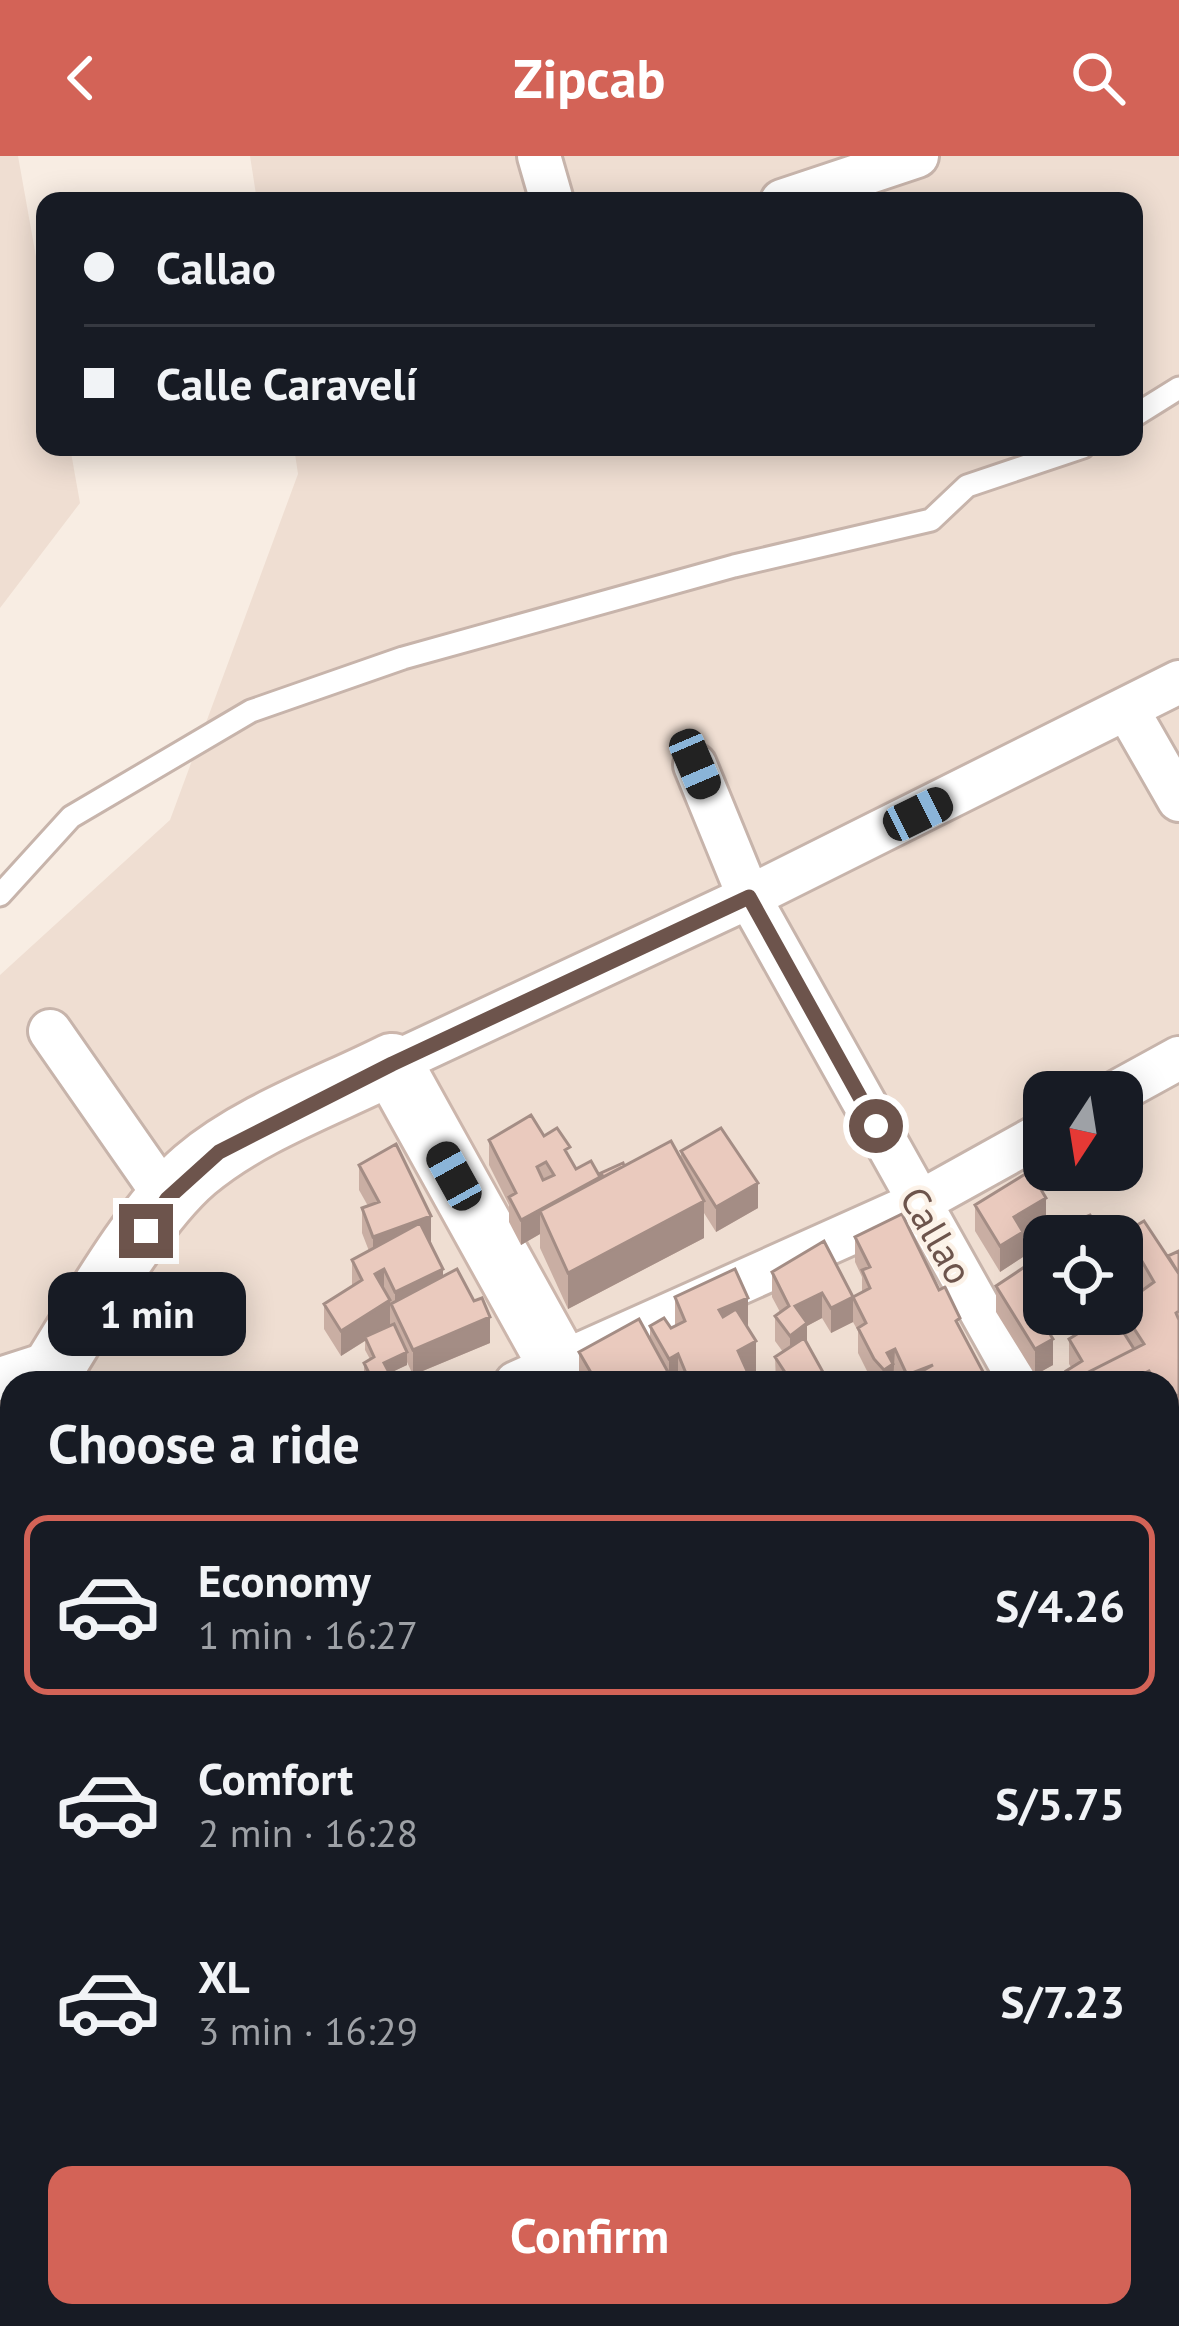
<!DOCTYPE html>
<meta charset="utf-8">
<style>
body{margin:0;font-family:"PT Sans",sans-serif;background:#242831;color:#f1f3f6;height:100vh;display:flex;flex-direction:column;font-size:45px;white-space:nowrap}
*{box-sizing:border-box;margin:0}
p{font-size:39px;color:#9ea1a6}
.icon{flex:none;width:66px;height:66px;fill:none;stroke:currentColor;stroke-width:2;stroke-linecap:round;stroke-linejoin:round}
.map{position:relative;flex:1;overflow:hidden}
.drawer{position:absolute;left:0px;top:1215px;width:1179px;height:957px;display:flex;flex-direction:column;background:#171b24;border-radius:36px 36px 0 0;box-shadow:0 6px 30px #0003}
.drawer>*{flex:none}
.guide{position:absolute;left:36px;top:36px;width:1107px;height:264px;border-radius:24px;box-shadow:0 6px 30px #0003;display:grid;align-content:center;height:264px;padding:0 48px;background:#171b24}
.needle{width:78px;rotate:192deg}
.buttons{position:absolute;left:1023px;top:915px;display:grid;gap:24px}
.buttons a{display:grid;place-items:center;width:120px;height:120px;border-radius:24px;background:#171b24;box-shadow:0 6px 30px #0003;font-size:60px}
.end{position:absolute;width:54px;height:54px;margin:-27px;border:15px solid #6d544c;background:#fff;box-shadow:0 0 0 6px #fff}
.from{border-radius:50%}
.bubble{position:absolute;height:84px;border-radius:24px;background:#171b24;box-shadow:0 6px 30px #0003;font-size:39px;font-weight:700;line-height:84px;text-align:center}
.car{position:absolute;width:36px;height:72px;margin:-36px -18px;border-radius:15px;box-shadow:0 0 9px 3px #0007;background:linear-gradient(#222 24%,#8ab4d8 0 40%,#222 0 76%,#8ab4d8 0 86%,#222 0)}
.guide b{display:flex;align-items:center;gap:42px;height:114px;font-size:45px}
.guide b+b{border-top:3px solid #363941}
.guide i{width:30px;height:30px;background:#f1f3f6}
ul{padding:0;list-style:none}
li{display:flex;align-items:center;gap:36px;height:180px;margin:0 24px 18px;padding:0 24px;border:6px solid transparent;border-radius:24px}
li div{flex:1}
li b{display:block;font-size:45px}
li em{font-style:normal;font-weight:700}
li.selected{border-color:#d36357}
li>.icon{width:108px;height:108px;stroke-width:1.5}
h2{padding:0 48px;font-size:54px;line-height:144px}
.button{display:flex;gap:24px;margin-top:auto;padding:24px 48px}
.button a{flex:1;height:138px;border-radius:24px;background:#d36357;color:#fff;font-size:48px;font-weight:700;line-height:138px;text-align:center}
header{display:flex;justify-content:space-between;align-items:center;height:156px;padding:0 48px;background:#d36357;color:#fff;font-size:54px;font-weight:700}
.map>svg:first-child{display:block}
</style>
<header><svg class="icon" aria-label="back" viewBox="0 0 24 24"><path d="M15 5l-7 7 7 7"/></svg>Zipcab<svg class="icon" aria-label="search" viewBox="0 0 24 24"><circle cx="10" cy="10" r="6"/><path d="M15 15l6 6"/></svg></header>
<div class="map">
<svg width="1179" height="2170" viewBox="0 0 1179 2170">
<rect width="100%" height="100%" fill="#f8ede3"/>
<path fill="#efded2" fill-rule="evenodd" d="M 0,0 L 18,0 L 45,151 L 45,291 L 70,291 L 80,347 L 0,452 Z
M 250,0 L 1179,0 L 1179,2170 L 0,2170 L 0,819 L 170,664 L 298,318 L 294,291 L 1134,291 L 1134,45 L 257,45 ZM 1044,936 L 1122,936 L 1122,1014 L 1044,1014 ZM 1044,1080 L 1122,1080 L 1122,1158 L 1044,1158 ZM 12,1227 L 1167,1227 L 1167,2160 L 12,2160 Z"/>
<path fill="#d5e4c4" d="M 864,2160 L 1029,2160 L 1035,2170 L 870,2170 Z"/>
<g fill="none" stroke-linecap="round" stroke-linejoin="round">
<defs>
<path id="lane" d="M 1134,260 L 1179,232
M 0,739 L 71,661 L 251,555 L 403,502 L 734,410 L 931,364 L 967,330 L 1083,291"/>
<path id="street" d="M 539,0 L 552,45
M 782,45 L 917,0
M 1128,555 L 1179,644
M 695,609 L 749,741 L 1021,1227
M 50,875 L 167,1043
M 392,908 L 749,741 L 1179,526
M 1117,936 L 1179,902
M 0,1223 L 59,1204
M 516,1227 L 918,1047 L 1044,977
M 0,1459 L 12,1454
M 1167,1482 L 1179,1503
M 0,1780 L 12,1775
M 0,2100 L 12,2094
M 295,2160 L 300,2170
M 800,2160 L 804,2170
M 1077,2160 L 1082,2170
M 532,2170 L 555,2160"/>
<path id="secondary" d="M 44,1227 C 83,1166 141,1060 195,1014 C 249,968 328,940 392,908 L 569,1227
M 0,1297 L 12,1278
M 1167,1670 L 1179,1664
M 1167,1721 L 1179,1716"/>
</defs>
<use href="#lane" stroke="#c7b4ab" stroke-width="27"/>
<use href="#street" stroke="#c7b4ab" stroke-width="48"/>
<use href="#secondary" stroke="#ccb6ac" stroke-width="66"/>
<use href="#lane" stroke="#fff" stroke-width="21"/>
<use href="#street" stroke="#fff" stroke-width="42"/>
<use href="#secondary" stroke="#fff" stroke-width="60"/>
</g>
<path fill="#c9aea3" d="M 544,980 L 570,1002 L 576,1013 L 601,1022 L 601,1017 L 624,1010 L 681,1004 L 681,995 L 758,1052 L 716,1076 L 704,1057 L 704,1082 L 568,1153 L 540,1092 L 540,1078 L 521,1089 L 509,1066 L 509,1049 L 489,1009 L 489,984 Z
M 359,1009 L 431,1086 L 443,1121 L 490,1187 L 413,1219 L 407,1206 L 407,1209 L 389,1217 L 392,1227 L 367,1227 L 364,1220 L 364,1207 L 370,1203 L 365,1194 L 365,1185 L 341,1200 L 324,1173 L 324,1148 L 352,1131 L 352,1104 L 369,1095 L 362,1077 L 362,1052 L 368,1050 L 359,1034 Z
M 975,1049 L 1046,1067 L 1023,1081 L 1023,1101 L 1000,1116 L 975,1075 Z
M 1125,1076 L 1168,1100 L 1179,1095 L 1179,1359 L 1173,1362 L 1175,1375 L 1179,1374 L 1179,1433 L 1167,1408 L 1167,1227 L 1066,1227 L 1066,1215 L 1071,1211 L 1069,1208 L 1069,1183 L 1089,1171 L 1089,1166 L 1083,1158 L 1117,1158 L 1117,1165 L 1120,1170 L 1122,1149 L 1139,1137 L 1125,1112 Z
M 855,1081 L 939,1134 L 989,1227 L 899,1227 L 895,1219 L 893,1219 L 893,1227 L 873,1227 L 858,1197 L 858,1175 L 853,1166 L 831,1177 L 822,1162 L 807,1170 L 807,1188 L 829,1227 L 776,1227 L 775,1201 L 783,1196 L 775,1185 L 775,1160 L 780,1156 L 772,1141 L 772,1116 L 853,1141 L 862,1136 L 862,1121 L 855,1106 Z
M 996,1130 L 1044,1158 L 1050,1158 L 1041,1164 L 1053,1209 L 1035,1219 L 996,1156 Z
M 675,1141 L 748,1171 L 756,1221 L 751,1224 L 752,1227 L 579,1227 L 579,1196 L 650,1183 L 650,1170 L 671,1172 L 675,1170 Z
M 1179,1862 L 1179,1933 L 1167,1912 L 1167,1894 L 1170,1892 L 1167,1884 L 1167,1866 Z"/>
<path fill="#a48d85" d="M 600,1021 L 540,1055 L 540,1078 L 521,1089 L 521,1064 Z
M 758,1027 L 758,1052 L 716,1076 L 716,1051 Z
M 1046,1042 L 1046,1067 L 1023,1081 L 1023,1101 L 1000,1116 L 1000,1090 L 1014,1061 Z
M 704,1045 L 704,1082 L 568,1153 L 568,1117 Z
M 431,1060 L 431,1086 L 373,1106 L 373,1081 Z
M 384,1113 L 384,1138 L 375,1118 Z
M 443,1113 L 443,1138 L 395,1157 L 395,1136 Z
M 822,1137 L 822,1162 L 807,1170 L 807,1192 L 790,1205 L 790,1180 L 795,1150 Z
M 1044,1137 L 1044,1158 L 1050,1158 L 1029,1171 L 1029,1145 Z
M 853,1141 L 853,1166 L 831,1177 L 831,1152 Z
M 748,1142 L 748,1178 L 719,1191 L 719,1154 Z
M 390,1144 L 390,1169 L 341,1200 L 341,1175 Z
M 490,1161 L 490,1187 L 413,1219 L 413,1194 Z
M 1053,1183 L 1053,1209 L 1035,1219 L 1035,1193 Z
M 756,1185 L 756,1221 L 746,1227 L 738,1195 Z
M 895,1193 L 893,1227 L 884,1227 L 887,1197 Z
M 407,1196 L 407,1209 L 384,1220 L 384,1207 Z
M 678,1198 L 678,1227 L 669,1227 L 669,1203 Z
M 1149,1215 L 1149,1227 L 1134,1227 L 1134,1224 Z
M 1179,1238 L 1179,1274 L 1168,1281 L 1168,1245 Z
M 1179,1310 L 1179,1335 L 1173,1325 L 1173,1339 L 1167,1342 L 1167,1316 Z
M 1179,1346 L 1179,1359 L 1167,1364 L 1167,1351 Z
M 1175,1366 L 1175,1378 L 1167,1382 L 1167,1370 Z
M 1179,1597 L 1179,1634 L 1167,1640 L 1167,1604 Z
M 1179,1803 L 1179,1828 L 1174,1831 L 1174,1851 L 1167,1854 L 1167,1809 Z
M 1179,2007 L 1179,2020 L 1167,2026 L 1167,2014 Z"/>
<path fill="#eacabe" stroke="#a48d85" stroke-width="3" fill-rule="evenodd" d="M 531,959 L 544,980 L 557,972 L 570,991 L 565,994 L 576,1013 L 591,1005 L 600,1021 L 521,1064 L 509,1041 L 516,1037 L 489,984 ZM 546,1006 L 554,1019 L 543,1024 L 537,1011 Z
M 721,972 L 758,1027 L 716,1051 L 681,995 Z
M 671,985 L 704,1045 L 568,1117 L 540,1055 Z
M 396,988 L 431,1060 L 373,1081 L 362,1052 L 379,1046 L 359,1009 Z
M 623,1007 L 624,1010 L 603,1021 L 601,1017 Z
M 1030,1015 L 1046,1042 L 1014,1061 L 1023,1076 L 1000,1090 L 975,1049 Z
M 902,1058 L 939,1134 L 945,1131 L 960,1162 L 956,1165 L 989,1227 L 913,1227 L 910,1222 L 933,1209 L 907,1219 L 895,1193 L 887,1197 L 893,1208 L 884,1214 L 874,1203 L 858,1172 L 866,1167 L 853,1141 L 831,1152 L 822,1137 L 795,1150 L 807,1167 L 790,1180 L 775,1160 L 789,1150 L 772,1116 L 824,1085 L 853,1141 L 870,1132 L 862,1114 L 870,1111 L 855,1081 Z
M 1090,1059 L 1104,1080 L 1065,1080 L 1074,1074 L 1070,1067 Z
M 1144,1065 L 1179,1118 L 1179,1155 L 1176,1157 L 1179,1164 L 1179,1238 L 1168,1245 L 1167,1227 L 1157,1227 L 1149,1215 L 1134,1223 L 1136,1227 L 1079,1227 L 1077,1222 L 1144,1188 L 1122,1154 L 1122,1149 L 1154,1126 L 1125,1076 Z
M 420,1067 L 443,1113 L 395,1136 L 384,1113 L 375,1118 L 390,1144 L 341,1175 L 324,1148 L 362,1124 L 352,1104 Z
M 1179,1095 L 1179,1118 L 1168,1100 Z
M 1044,1098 L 1044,1137 L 1029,1145 L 1053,1183 L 1035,1193 L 996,1130 Z
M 457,1113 L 474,1145 L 482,1142 L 490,1161 L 413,1194 L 391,1148 Z
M 735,1113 L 748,1142 L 719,1154 L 723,1161 L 736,1153 L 756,1185 L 738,1195 L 752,1226 L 690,1227 L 678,1198 L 669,1203 L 650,1170 L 664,1162 L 671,1172 L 685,1165 L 675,1141 Z
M 1096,1158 L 1112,1158 L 1134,1193 L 1077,1222 L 1077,1227 L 1073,1227 L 1066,1215 L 1082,1205 L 1069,1183 L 1100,1164 Z
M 639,1163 L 674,1227 L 597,1227 L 579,1196 Z
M 394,1168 L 407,1196 L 384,1207 L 392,1222 L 383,1227 L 374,1227 L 364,1207 L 374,1201 L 365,1181 Z
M 804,1182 L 829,1227 L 792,1227 L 775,1201 Z
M 1179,1266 L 1179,1283 L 1167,1288 L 1167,1272 Z
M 1179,1283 L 1179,1310 L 1167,1316 L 1167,1288 Z
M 1179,1321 L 1179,1335 L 1173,1325 Z
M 1172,1327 L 1179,1346 L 1167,1351 L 1175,1366 L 1167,1370 L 1167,1330 Z
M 1179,1374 L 1179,1408 L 1167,1382 L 1167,1379 Z
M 1167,1530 L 1179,1549 L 1179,1597 L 1167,1604 Z
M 1179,1721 L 1179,1803 L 1167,1809 L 1167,1728 Z
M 1167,1814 L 1174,1825 L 1167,1829 Z
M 1179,1862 L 1179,1884 L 1172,1886 L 1167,1866 Z
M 1179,1887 L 1179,1895 L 1173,1898 L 1173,1910 L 1167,1899 L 1167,1894 Z
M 1167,1979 L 1179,2001 L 1179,2007 L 1167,2014 Z"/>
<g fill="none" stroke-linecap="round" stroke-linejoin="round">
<path stroke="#6d544c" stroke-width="15" d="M 146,1075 L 167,1043 L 219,996 L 392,908 L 749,741 L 876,970"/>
</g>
<g text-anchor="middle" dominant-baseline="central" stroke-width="9" stroke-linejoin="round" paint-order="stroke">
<g font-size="39" fill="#6d544c" stroke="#fcf2e8">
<text transform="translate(937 1079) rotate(60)">Callao</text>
</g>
</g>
</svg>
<div class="buttons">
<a><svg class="needle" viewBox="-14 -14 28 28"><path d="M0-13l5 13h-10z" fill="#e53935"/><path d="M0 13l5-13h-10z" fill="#9ea1a6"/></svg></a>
<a><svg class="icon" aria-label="locate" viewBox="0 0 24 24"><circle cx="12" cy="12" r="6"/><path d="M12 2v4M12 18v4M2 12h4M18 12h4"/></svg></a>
</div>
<i class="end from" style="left:876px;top:970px"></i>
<i class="end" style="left:146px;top:1075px"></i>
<div class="bubble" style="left:48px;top:1116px;width:198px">1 min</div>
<i class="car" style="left:695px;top:608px;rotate:157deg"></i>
<i class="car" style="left:918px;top:658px;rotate:64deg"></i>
<i class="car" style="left:454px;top:1020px;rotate:331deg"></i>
<div class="guide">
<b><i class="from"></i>Callao</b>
<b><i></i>Calle Caravelí</b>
</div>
<section class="drawer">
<h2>Choose a ride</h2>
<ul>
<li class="selected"><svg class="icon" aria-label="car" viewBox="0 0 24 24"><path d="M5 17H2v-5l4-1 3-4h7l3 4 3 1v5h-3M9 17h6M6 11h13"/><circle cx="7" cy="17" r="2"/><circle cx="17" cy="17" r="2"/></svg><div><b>Economy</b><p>1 min · 16:27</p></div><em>S/4.26</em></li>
<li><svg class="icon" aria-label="car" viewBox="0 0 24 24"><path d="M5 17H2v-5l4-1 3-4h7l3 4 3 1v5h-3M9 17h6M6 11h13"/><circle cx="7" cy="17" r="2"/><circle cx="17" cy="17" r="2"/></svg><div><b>Comfort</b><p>2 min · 16:28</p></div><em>S/5.75</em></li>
<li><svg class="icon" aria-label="car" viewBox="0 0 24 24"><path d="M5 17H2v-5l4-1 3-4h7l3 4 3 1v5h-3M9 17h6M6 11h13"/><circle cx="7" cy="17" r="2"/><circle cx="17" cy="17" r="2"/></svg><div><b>XL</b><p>3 min · 16:29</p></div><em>S/7.23</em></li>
</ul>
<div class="button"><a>Confirm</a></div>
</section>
</div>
